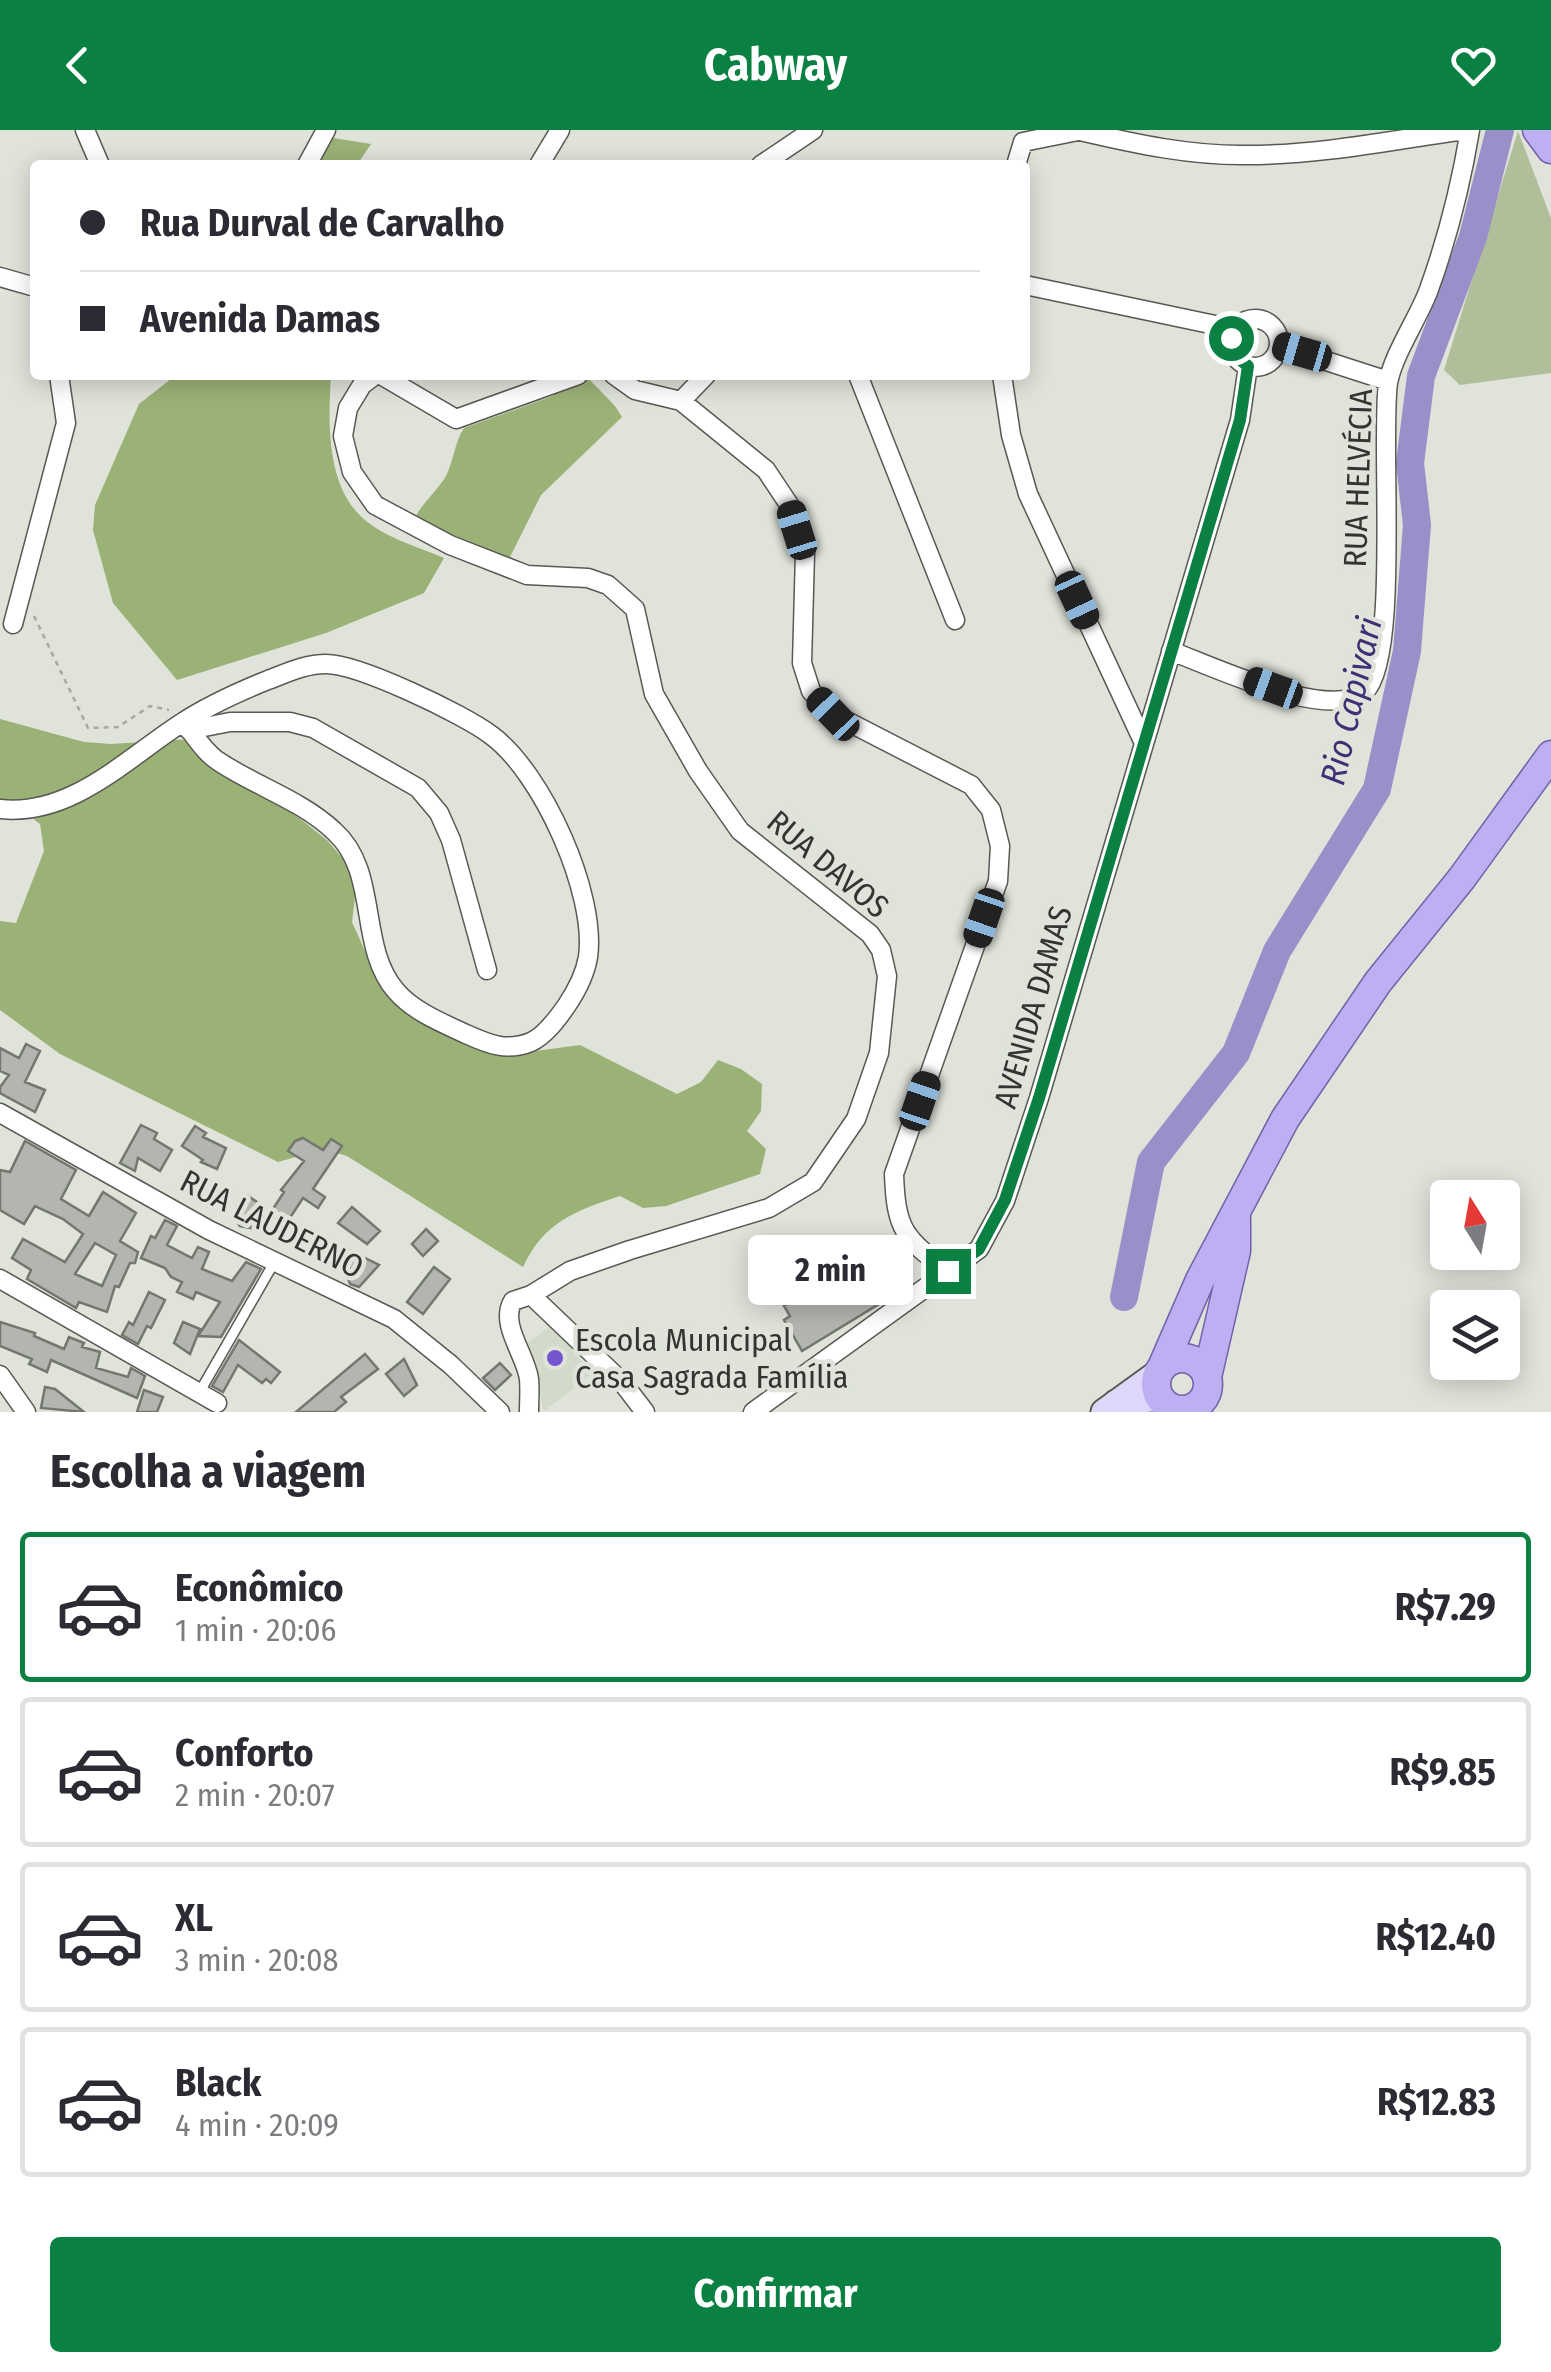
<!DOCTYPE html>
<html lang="pt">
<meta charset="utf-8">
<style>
body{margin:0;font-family:"Fira Sans Condensed",sans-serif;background:#f7f7f7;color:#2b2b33;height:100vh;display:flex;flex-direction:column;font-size:38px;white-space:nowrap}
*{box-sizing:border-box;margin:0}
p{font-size:32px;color:#7c7c81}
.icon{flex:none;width:55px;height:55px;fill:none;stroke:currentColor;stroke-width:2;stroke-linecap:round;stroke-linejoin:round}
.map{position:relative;height:1282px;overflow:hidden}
.details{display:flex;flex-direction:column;background:#fff;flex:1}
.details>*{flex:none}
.top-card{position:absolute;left:30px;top:30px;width:1000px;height:220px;border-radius:10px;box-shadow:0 5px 25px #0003;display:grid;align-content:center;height:220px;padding:0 50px;background:#fff}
.needle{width:65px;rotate:349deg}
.tools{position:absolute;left:1430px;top:1050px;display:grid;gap:20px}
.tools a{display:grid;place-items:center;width:90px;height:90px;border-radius:10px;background:#fff;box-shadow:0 5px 25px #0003;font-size:50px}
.end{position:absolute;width:45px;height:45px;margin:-22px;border:12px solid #0b8043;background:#fff;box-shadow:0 0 0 5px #fff}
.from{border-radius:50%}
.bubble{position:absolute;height:70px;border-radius:10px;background:#fff;box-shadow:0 5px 25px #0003;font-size:32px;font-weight:700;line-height:70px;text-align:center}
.car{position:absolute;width:30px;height:60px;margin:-30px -15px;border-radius:12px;box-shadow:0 0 8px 2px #0007;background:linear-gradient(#222 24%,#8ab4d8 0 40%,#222 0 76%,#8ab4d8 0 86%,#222 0)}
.top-card b{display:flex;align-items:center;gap:35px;height:95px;font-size:38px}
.top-card b+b{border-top:2px solid #e1e1e2}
.top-card i{width:25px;height:25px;background:#2b2b33}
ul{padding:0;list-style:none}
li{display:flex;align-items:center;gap:30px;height:150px;margin:0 20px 15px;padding:0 30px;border:5px solid #e1e1e2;border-radius:10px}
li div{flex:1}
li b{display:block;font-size:38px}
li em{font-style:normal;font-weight:700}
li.current{border-color:#0b8043}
li>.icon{width:90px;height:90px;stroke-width:1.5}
h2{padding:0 50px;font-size:45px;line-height:120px}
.cta{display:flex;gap:20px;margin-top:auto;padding:20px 50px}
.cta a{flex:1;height:115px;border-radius:10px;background:#0b8043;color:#fff;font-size:40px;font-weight:700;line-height:115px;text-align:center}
header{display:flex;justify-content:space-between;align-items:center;height:130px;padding:0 50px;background:#0b8043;color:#fff;font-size:45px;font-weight:700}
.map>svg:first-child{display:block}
</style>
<header><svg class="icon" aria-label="back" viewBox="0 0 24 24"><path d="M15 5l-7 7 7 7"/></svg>Cabway<svg class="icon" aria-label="heart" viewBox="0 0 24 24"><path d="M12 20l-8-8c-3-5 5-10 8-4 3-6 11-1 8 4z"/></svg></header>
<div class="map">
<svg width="1551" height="1282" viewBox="0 0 1551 1282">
<rect width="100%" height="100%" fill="#dfe3da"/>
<path fill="#d3daca" d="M 552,1195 L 592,1244 L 544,1281 L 527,1213 Z"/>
<path fill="#b0be9a" d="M 1518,1 L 1551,88 L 1551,243 L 1460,255 L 1444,240 Z"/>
<path fill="#9bb276" d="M 327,7 L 371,14 L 357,35 L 314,35 Z
M 176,245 L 331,245 C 328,294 325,365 373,396 C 393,410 421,418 444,428 L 424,463 L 326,503 L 177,550 L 113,473 L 93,400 L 95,375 L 139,274 Z
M 588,248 L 615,276 L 622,287 L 541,365 L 510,427 L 414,390 C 422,372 438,361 447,344 C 454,328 455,312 464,298 L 550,267 Z
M 0,589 L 84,612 L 111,614 L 190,609 L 303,691 L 328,711 L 343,729 L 357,751 L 352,792 L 382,859 L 414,888 L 462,913 L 498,926 L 580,915 L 677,964 L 701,952 L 718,930 L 741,939 L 762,954 L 761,981 L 747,1001 L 766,1019 L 760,1044 L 666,1076 L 643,1078 L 620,1066 C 575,1081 544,1092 523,1137 L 347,1026 L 324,1019 L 278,1032 L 60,924 L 0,880 L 0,791 L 16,793 L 44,721 L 40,694 L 14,674 L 0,671 Z"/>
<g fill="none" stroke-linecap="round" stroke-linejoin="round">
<path stroke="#9990ca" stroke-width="28" d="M 1124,1167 L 1151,1032 L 1236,923 L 1277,821 L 1377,659 L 1407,521 L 1417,395 L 1410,333 L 1421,246 L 1473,107 L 1500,0"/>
</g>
<path fill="#b3b6ae" stroke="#73776f" stroke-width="2.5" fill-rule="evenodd" d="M 26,914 L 40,921 L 25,952 L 45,960 L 35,982 L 0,963 L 0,957 L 9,945 L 0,941 L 0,918 L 19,928 Z
M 141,995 L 157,1003 L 154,1009 L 172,1020 L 160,1041 L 138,1028 L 135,1041 L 120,1033 Z
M 195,996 L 206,1003 L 203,1007 L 226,1018 L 217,1039 L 201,1032 L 203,1030 L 182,1016 Z
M 303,1008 L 323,1020 L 331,1009 L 342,1016 L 313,1059 L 325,1067 L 318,1078 L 303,1068 L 284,1097 L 269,1085 L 284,1062 L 281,1060 L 304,1031 L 288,1021 L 295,1011 Z
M 25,1011 L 76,1040 L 61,1069 L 89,1086 L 103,1062 L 136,1083 L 120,1111 L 138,1122 L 135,1133 L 130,1133 L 119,1157 L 115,1156 L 107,1182 L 79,1172 L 76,1178 L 27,1149 L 31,1140 L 12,1128 L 23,1109 L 65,1132 L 83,1104 L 63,1089 L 35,1076 L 24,1094 L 0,1080 L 0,1040 L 10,1042 ZM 95,1113 L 116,1125 L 102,1156 L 75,1144 Z
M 248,1066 L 265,1077 L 251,1098 L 240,1096 L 234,1087 Z
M 352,1077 L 380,1101 L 367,1114 L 338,1093 Z
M 165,1090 L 177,1096 L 167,1115 L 192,1128 L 198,1117 L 209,1122 L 202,1139 L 232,1151 L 246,1132 L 261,1139 L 221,1207 L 198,1206 L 220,1172 L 196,1162 L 193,1169 L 177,1162 L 182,1152 L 171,1147 L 165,1138 L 141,1128 L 151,1106 L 155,1108 Z
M 295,1093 L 308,1099 L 298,1118 L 281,1107 Z
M 426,1099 L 438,1111 L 423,1126 L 412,1114 Z
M 331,1111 L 379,1135 L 359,1157 L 350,1154 L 347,1145 L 352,1140 L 324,1121 Z
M 868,1125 L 892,1166 L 802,1221 L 784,1190 L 790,1186 L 784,1176 Z
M 434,1137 L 450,1149 L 423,1184 L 407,1172 Z
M 149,1162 L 165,1170 L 151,1198 L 147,1196 L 138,1214 L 122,1205 L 129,1192 L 133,1195 Z
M 0,1192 L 35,1203 L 34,1206 L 64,1219 L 69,1207 L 84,1213 L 82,1217 L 100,1222 L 96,1238 L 128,1247 L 131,1238 L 145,1246 L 137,1268 L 51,1230 L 47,1242 L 29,1234 L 32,1229 L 0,1216 Z
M 183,1192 L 200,1199 L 190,1224 L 174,1213 Z
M 239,1210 L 280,1242 L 271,1253 L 266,1249 L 262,1253 L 238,1235 L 223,1262 L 212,1256 Z
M 365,1224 L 378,1239 L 341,1267 L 346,1272 L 334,1282 L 296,1282 Z
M 404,1229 L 417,1255 L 404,1266 L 386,1244 Z
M 500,1233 L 511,1245 L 495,1260 L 483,1248 Z
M 45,1257 L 55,1259 L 84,1282 L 41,1278 Z
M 144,1260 L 163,1267 L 157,1282 L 137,1282 Z"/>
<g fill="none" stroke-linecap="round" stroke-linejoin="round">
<defs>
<path id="lane" d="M 199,1263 L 275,1131"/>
<path id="street" d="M 85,0 L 100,35
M 1080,1 C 1136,14 1191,26 1248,25 C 1320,25 1393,10 1464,0
M 307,35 L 326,0
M 539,35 L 560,0
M 761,35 L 813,0
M 1016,35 L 1023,12 L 1083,0
M 0,147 L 35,157
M 1025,155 L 1234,199
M1231 213a24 24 0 1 1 48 0a24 24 0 1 1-48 0Z
M 1280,216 L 1388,251
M 375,245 L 362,255 L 348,278 L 343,306 L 352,342 L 375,375 L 450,415 L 527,445 L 588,448 L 608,455 L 635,479 L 654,564 L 698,641 L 740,701 L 870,804 L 881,820 L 887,846 L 879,923 L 856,989 L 813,1052 L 769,1078 L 630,1120 L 570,1141 L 531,1165
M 381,245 L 456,289 L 578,245
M 614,245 L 635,260 L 681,271 L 766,340 L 790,376 L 805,423 L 802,533 L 811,561 L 833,584 L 971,655 L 991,680 L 1000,716 L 998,751 L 894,1044 C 896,1100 904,1108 948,1141
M 858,245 L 955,490
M 1002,245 L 1011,305 L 1028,364 L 1143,611
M 681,271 L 706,245
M 13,494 L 66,293 L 59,245
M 1171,521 C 1212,536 1331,593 1365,561 C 1400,529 1380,308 1388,253 C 1393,225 1417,190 1428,162 C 1447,110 1461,54 1470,0
M 189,600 L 230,592 L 290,592 L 313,598 L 418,658 L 439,683 L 451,710 L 487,840
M 0,679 C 70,687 126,629 180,594 C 207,576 238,562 268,550 C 287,543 305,534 326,534 C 359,534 463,584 491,605 C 542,642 597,764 588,827 C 585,845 577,860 567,875 C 558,888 545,906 531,912 C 507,922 488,914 466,904 C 442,893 413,881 396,861 C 357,816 380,742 334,701 C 301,670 255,656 218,631 C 204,622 194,604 183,592
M 0,983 L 209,1100 L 394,1189 L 451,1235 L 500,1282
M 0,1149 L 217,1273
M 0,1245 L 26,1282
M 529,1282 C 529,1271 530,1260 529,1249 C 526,1225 499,1194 513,1171 L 531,1165 L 622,1252 L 645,1282
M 753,1282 L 979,1119 L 1005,1071 L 1039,968 L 1240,290 L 1248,236"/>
<path id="secondary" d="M 1116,1273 L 1159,1268
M 1104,1282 L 1158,1243"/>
<path id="primary" d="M 1537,0 L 1551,19
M1156 1254a26 26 0 1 1 52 0a26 26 0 1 1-52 0Z
M 1163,1235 L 1200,1150 L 1285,989 L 1378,852 L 1462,748 L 1551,625
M 1207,1247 L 1236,1121 L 1236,1088"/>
</defs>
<use href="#lane" stroke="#575a52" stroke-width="12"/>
<use href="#street" stroke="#575a52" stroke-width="21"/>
<use href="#secondary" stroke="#575a52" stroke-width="29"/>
<use href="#primary" stroke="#7162aa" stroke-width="31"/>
<path stroke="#a6a9a2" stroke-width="2.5" stroke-dasharray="5 5" stroke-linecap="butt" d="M 34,486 L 88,598 L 118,597 L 150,576 L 169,580"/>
<use href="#lane" stroke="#fff" stroke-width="9"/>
<use href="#street" stroke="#fff" stroke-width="18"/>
<use href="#secondary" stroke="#dfd7f9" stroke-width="25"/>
<use href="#primary" stroke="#beaff3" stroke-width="28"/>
</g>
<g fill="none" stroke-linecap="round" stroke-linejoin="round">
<path stroke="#0b8043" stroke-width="12" d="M 948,1141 L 979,1119 L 1005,1070 L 1039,968 L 1240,290 L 1248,236 L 1234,225 L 1231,208"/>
</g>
<circle fill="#7556d0" stroke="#dfe3da" stroke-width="4" cx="555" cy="1228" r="10"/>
<g text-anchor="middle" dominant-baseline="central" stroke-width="9" stroke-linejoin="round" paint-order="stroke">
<g font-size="32" fill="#333431" stroke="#dfe3da">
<text transform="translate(1358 348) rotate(-88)">RUA HELVÉCIA</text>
<text transform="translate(828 734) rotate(40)">RUA DAVOS</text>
<text transform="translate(1033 877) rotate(-74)">AVENIDA DAMAS</text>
<text transform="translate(272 1094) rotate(27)">RUA LAUDERNO</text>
</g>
<g font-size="32" fill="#333431" stroke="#dfe3da" text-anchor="start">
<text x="575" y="1210">Escola Municipal<tspan x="575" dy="37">Casa Sagrada Família</tspan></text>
</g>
<g font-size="35" font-style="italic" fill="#412f76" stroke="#dfe3da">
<text transform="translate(1351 571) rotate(-77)">Rio Capivari</text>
</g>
</g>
</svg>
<div class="tools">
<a><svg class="needle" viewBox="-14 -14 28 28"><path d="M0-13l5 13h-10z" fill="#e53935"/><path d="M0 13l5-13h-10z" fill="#7c7c81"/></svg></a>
<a><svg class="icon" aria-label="layers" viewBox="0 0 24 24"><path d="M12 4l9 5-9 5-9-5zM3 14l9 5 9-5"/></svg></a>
</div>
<i class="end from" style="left:1231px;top:208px"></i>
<i class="end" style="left:948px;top:1141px"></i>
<div class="bubble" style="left:748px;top:1105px;width:165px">2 min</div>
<i class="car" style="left:1302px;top:222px;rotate:286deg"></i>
<i class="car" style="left:797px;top:400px;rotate:343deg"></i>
<i class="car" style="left:1077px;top:470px;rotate:155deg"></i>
<i class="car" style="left:1273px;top:558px;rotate:290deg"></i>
<i class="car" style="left:833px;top:584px;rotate:316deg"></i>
<i class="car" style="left:984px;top:788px;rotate:199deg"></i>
<i class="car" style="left:920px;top:971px;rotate:19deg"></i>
<div class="top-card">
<b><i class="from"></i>Rua Durval de Carvalho</b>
<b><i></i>Avenida Damas</b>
</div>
</div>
<section class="details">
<h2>Escolha a viagem</h2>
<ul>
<li class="current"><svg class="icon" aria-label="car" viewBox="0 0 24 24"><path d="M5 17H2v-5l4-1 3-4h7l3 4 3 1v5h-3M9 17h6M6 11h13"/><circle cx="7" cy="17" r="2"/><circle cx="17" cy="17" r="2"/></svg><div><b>Econômico</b><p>1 min · 20:06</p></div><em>R$7.29</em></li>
<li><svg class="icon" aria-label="car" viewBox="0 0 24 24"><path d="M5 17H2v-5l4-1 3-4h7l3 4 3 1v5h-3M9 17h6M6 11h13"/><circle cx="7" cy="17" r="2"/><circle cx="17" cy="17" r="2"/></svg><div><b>Conforto</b><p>2 min · 20:07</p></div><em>R$9.85</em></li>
<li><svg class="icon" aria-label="car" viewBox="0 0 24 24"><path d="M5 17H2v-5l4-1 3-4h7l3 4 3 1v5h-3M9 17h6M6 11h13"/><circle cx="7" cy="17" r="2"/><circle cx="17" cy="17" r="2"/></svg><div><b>XL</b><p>3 min · 20:08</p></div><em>R$12.40</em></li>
<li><svg class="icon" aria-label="car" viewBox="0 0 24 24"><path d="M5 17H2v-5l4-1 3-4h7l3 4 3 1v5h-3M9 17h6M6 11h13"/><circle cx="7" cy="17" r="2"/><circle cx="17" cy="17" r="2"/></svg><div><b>Black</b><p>4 min · 20:09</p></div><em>R$12.83</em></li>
</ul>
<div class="cta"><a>Confirmar</a></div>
</section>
